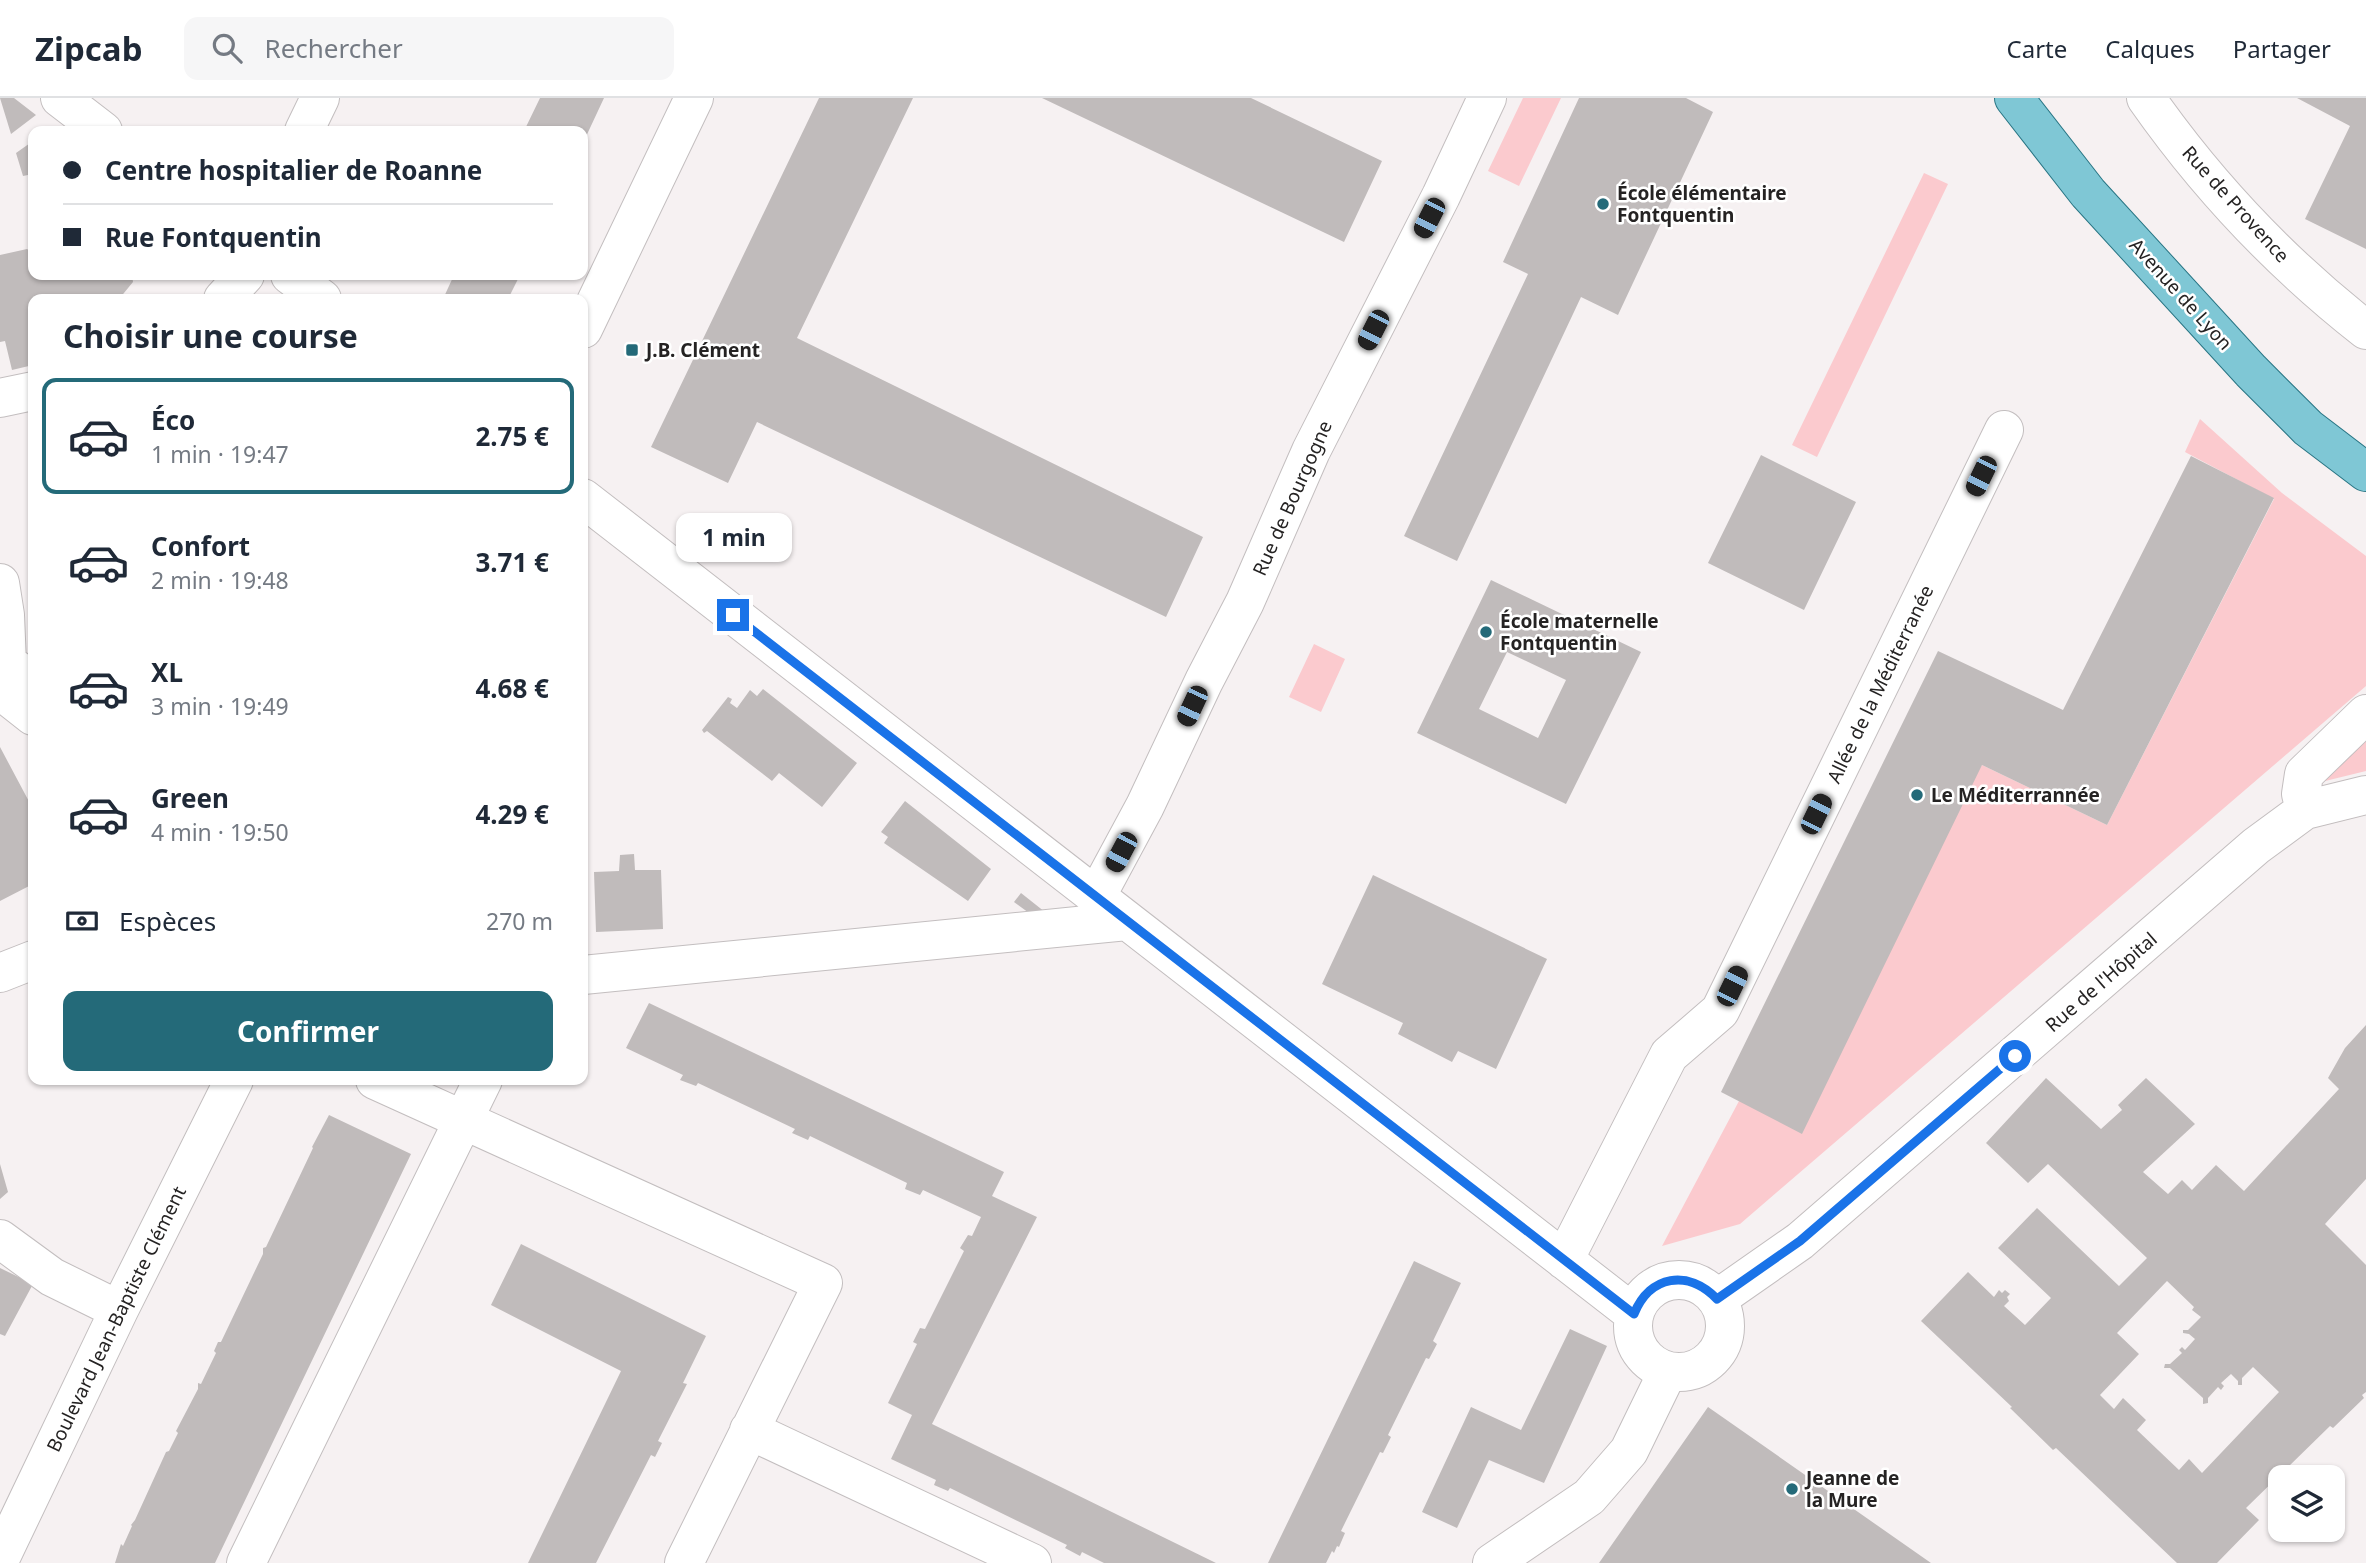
<!DOCTYPE html>
<html lang="fr">
<meta charset="utf-8">
<style>
body{margin:0;font-family:"Noto Sans",sans-serif;background:#f6f6f7;color:#1f2937;height:100vh;display:flex;flex-direction:column;font-size:26px;white-space:nowrap}
*{box-sizing:border-box;margin:0}
p{font-size:23px;color:#747a83}
.icon{flex:none;width:38px;height:38px;fill:none;stroke:currentColor;stroke-width:2;stroke-linecap:round;stroke-linejoin:round}
.map{position:relative;flex:1;overflow:hidden}
.sheet{position:absolute;left:28px;top:196px;width:560px;height:791px;display:flex;flex-direction:column;background:#fff;border-radius:14px;box-shadow:0 2px 5px #0004}
.sheet>*{flex:none}
.hud{position:absolute;left:28px;top:28px;width:560px;height:154px;border-radius:14px;box-shadow:0 2px 5px #0004;display:grid;align-content:center;height:154px;padding:0 35px;background:#fff}
.controls{position:absolute;left:2268px;top:1367px;display:grid;gap:14px}
.controls a{display:grid;place-items:center;width:77px;height:77px;border-radius:14px;background:#fff;box-shadow:0 2px 5px #0004;font-size:35px}
.end{position:absolute;width:32px;height:32px;margin:-16px;border:9px solid #1a73e8;background:#fff;box-shadow:0 0 0 4px #fff}
.from{border-radius:50%}
.bubble{position:absolute;height:49px;border-radius:14px;background:#fff;box-shadow:0 2px 5px #0004;font-size:23px;font-weight:700;line-height:49px;text-align:center}
.car{position:absolute;width:21px;height:42px;margin:-21px -10px;border-radius:9px;box-shadow:0 0 5px 2px #0007;background:linear-gradient(#222 24%,#8ab4d8 0 40%,#222 0 76%,#8ab4d8 0 86%,#222 0)}
.hud b{display:flex;align-items:center;gap:24px;height:66px;font-size:26px}
.hud b+b{border-top:2px solid #e0e1e3}
.hud i{width:18px;height:18px;background:#1f2937}
ul{padding:0;list-style:none}
li{display:flex;align-items:center;gap:21px;height:116px;margin:0 14px 10px;padding:0 21px;border:4px solid transparent;border-radius:14px}
li div{flex:1}
li b{display:block;font-size:26px}
li em{font-style:normal;font-weight:700}
li.active{border-color:#246a79}
li>.icon{width:63px;height:63px;stroke-width:1.5}
h2{padding:0 35px;font-size:32px;line-height:84px}
.pay{display:flex;align-items:center;gap:18px;height:77px;padding:0 35px;font-size:26px}
.pay p{margin-inline-start:auto}
.primary-button{display:flex;gap:14px;margin-top:auto;padding:14px 35px}
.primary-button a{flex:1;height:80px;border-radius:14px;background:#246a79;color:#fff;font-size:28px;font-weight:700;line-height:80px;text-align:center}
header{display:flex;align-items:center;gap:42px;box-sizing:border-box;height:98px;padding:0 35px;background:#fff;border-bottom:2px solid #e0e1e3}
header strong{font-size:33px}
nav{display:flex;gap:38px;margin-inline-start:auto;font-size:24px}
.search{width:490px;height:63px;background:#f6f6f7;display:flex;align-items:center;gap:18px;box-sizing:border-box;padding:0 24px;border-radius:14px;color:#747a83;font-size:26px}
.map>svg:first-child{display:block}
</style>
<header>
<strong>Zipcab</strong>
<div class="search"><svg class="icon" aria-label="search" viewBox="0 0 24 24"><circle cx="10" cy="10" r="6"/><path d="M15 15l6 6"/></svg>Rechercher</div>
<nav><a>Carte</a><a>Calques</a><a>Partager</a></nav>
</header>
<div class="map">
<svg width="2366" height="1465" viewBox="0 0 2366 1465">
<rect width="100%" height="100%" fill="#f6f1f2"/>
<path fill="#fbcace" d="M 1523,0 L 1561,0 L 1519,88 L 1488,73 Z
M 1924,75 L 1948,86 L 1817,359 L 1792,347 Z
M 2200,321 L 2282,395 L 2366,458 L 2366,588 L 1740,1126 L 1662,1148 L 1739,1003 L 1982,667 L 2107,727 L 2274,401 L 2185,354 Z
M 1314,546 L 1345,561 L 1321,614 L 1289,599 Z
M 2366,642 L 2366,673 L 2317,685 Z"/>
<path fill="#c0bbbb" fill-rule="evenodd" d="M 0,0 L 14,0 L 36,17 L 11,36 Z
M 540,0 L 604,0 L 583,45 L 583,33 L 524,33 Z
M 819,0 L 913,0 L 797,240 L 1203,439 L 1166,519 L 757,324 L 728,385 L 651,349 Z
M 1042,0 L 1251,0 L 1382,63 L 1344,144 Z
M 1579,0 L 1686,0 L 1713,14 L 1618,217 L 1581,199 L 1457,463 L 1404,438 L 1528,176 L 1503,164 Z
M 2297,0 L 2366,0 L 2366,151 L 2305,121 L 2350,28 Z
M 33,43 L 33,76 L 23,78 L 16,55 Z
M 27,151 L 33,155 L 33,177 L 132,177 L 133,184 L 119,201 L 33,201 L 33,267 L 12,272 L 5,243 L 0,244 L 0,157 Z
M 454,177 L 520,177 L 508,201 L 443,201 Z
M 1761,357 L 1856,404 L 1804,512 L 1708,465 Z
M 2191,358 L 2274,400 L 2107,727 L 1982,667 L 1802,1036 L 1721,994 L 1938,553 L 2063,612 Z
M 1491,482 L 1641,554 L 1566,706 L 1417,635 ZM 1507,554 L 1566,582 L 1538,640 L 1479,611 Z
M 763,591 L 857,665 L 822,709 L 779,675 L 772,683 L 707,633 L 704,635 L 702,632 L 728,599 L 732,601 L 730,605 L 737,610 L 750,592 L 757,598 Z
M 0,649 L 33,711 L 33,786 L 0,803 Z
M 905,703 L 991,771 L 968,803 L 884,745 L 888,739 L 881,734 Z
M 634,756 L 635,772 L 661,772 L 663,831 L 596,834 L 594,774 L 619,773 L 620,757 Z
M 1373,777 L 1547,861 L 1496,971 L 1458,953 L 1452,964 L 1398,936 L 1403,925 L 1322,886 Z
M 1021,795 L 1050,818 L 1036,820 L 1014,804 Z
M 649,905 L 1004,1074 L 992,1098 L 1037,1119 L 932,1326 L 1216,1465 L 1104,1465 L 1082,1454 L 1080,1458 L 1065,1450 L 1067,1447 L 950,1390 L 948,1393 L 934,1387 L 936,1382 L 891,1361 L 912,1317 L 888,1305 L 917,1246 L 913,1244 L 920,1230 L 925,1231 L 964,1153 L 960,1150 L 968,1137 L 972,1138 L 981,1119 L 923,1092 L 920,1097 L 905,1091 L 907,1085 L 810,1038 L 808,1042 L 792,1035 L 795,1031 L 698,985 L 696,988 L 680,982 L 683,977 L 626,950 Z
M 2366,927 L 2366,1081 L 2325,1126 L 2366,1167 L 2366,1294 L 2362,1297 L 2364,1300 L 2333,1330 L 2330,1328 L 2246,1410 L 2259,1422 L 2217,1465 L 2177,1465 L 2056,1350 L 2053,1352 L 2010,1310 L 2012,1309 L 1921,1223 L 1968,1174 L 1994,1199 L 1999,1192 L 2002,1195 L 2005,1192 L 2010,1196 L 2007,1199 L 2009,1203 L 2004,1208 L 2025,1227 L 2051,1200 L 1998,1150 L 2037,1110 L 2119,1188 L 2147,1160 L 2048,1066 L 2028,1085 L 1986,1045 L 2046,980 L 2101,1031 L 2122,1012 L 2118,1007 L 2146,980 L 2195,1026 L 2143,1074 L 2168,1096 L 2182,1082 L 2192,1092 L 2216,1067 L 2244,1093 L 2339,991 L 2328,980 L 2345,950 ZM 2167,1183 L 2194,1209 L 2192,1212 L 2201,1219 L 2188,1232 L 2183,1232 L 2183,1235 L 2189,1236 L 2195,1241 L 2185,1252 L 2182,1249 L 2179,1252 L 2182,1255 L 2170,1266 L 2165,1266 L 2164,1270 L 2170,1270 L 2203,1300 L 2203,1306 L 2208,1305 L 2208,1300 L 2218,1289 L 2221,1292 L 2224,1288 L 2221,1285 L 2231,1276 L 2238,1283 L 2238,1287 L 2242,1287 L 2242,1280 L 2253,1269 L 2279,1294 L 2202,1375 L 2189,1361 L 2179,1372 L 2137,1332 L 2146,1322 L 2123,1300 L 2114,1311 L 2100,1297 L 2139,1256 L 2117,1235 Z
M 329,1017 L 411,1056 L 215,1465 L 115,1465 L 121,1446 L 123,1448 L 132,1428 L 131,1427 L 135,1422 L 166,1354 L 169,1353 L 178,1335 L 176,1333 L 198,1291 L 198,1285 L 201,1286 L 216,1255 L 214,1253 L 218,1244 L 221,1244 L 263,1156 L 263,1150 L 266,1149 L 313,1050 L 312,1049 Z
M 0,1066 L 8,1094 L 0,1101 Z
M 521,1146 L 706,1238 L 683,1285 L 687,1286 L 658,1343 L 662,1345 L 655,1359 L 651,1357 L 596,1465 L 528,1465 L 621,1273 L 491,1207 Z
M 1414,1163 L 1461,1185 L 1433,1243 L 1437,1246 L 1429,1261 L 1426,1260 L 1388,1337 L 1391,1339 L 1383,1355 L 1380,1354 L 1341,1433 L 1345,1435 L 1339,1449 L 1337,1448 L 1334,1455 L 1332,1453 L 1326,1465 L 1268,1465 Z
M 0,1170 L 33,1186 L 5,1238 L 0,1236 Z
M 1570,1231 L 1607,1248 L 1544,1385 L 1489,1362 L 1457,1430 L 1422,1414 L 1471,1309 L 1521,1332 Z
M 1708,1309 L 1931,1465 L 1599,1465 Z"/>
<g fill="none" stroke-linecap="round" stroke-linejoin="round">
<defs>
<path id="minor" d="M 60,0 L 103,33
M 2146,0 C 2207,87 2283,167 2366,232
M 304,33 L 320,0
M 290,177 L 322,201
M 223,201 L 245,177
M 583,231 L 694,0
M 0,300 L 33,293
M 583,400 L 1634,1216
M 0,485 L 5,517 L 7,565 L 33,583
M 0,592 L 33,618
M 2305,712 L 2301,696 L 2304,676 L 2366,616
M 1096,799 L 1145,708 L 1204,583 L 1245,504 L 1311,353 L 1441,98 L 1487,0
M 0,875 L 33,862
M 583,877 L 1127,823
M 375,982 L 823,1185 L 684,1465
M 0,1141 L 52,1179 L 119,1212
M 1564,1162 L 1669,957 L 1720,913 L 2004,332
M1633 1228a46 46 0 1 1 92 0a46 46 0 1 1-92 0Z
M 1717,1201 L 1800,1143 L 2256,748 L 2305,712 L 2366,697
M 749,1332 L 1032,1465
M 0,1461 L 119,1212 L 234,982
M 246,1465 L 483,982
M 1492,1465 L 1589,1399 L 1629,1353 L 1668,1273"/>
<path id="major" d="M 2014,0 L 2088,95 L 2251,273 L 2308,330 L 2366,374"/>
</defs>
<use href="#minor" stroke="#c3bebf" stroke-width="40"/>
<use href="#major" stroke="#287584" stroke-width="40"/>
<use href="#minor" stroke="#fff" stroke-width="38"/>
<use href="#major" stroke="#7fc7d5" stroke-width="38"/>
</g>
<g fill="none" stroke-linecap="round" stroke-linejoin="round">
<path stroke="#1a73e8" stroke-width="9" d="M 733,517 L 1634,1216 C 1650,1177 1688,1171 1717,1201 L 1800,1143 L 2015,958"/>
</g>
<g fill="#246a79" stroke="#fff" stroke-width="2.5">
<circle cx="1603" cy="106" r="7"/>
<rect x="625" y="245" width="14" height="14" rx="3.5"/>
<circle cx="1486" cy="534" r="7"/>
<circle cx="1917" cy="697" r="7"/>
<circle cx="1792" cy="1391" r="7"/>
</g>
<g text-anchor="middle" dominant-baseline="central" stroke-width="5" stroke-linejoin="round" paint-order="stroke">
<g font-size="19" font-weight="bold" fill="#252323" stroke="#fff" text-anchor="start">
<text x="1617" y="95">École élémentaire<tspan x="1617" dy="22">Fontquentin</tspan></text>
<text x="646" y="252">J.B. Clément</text>
<text x="1500" y="523">École maternelle<tspan x="1500" dy="22">Fontquentin</tspan></text>
<text x="1931" y="697">Le Méditerrannée</text>
<text x="1806" y="1380">Jeanne de<tspan x="1806" dy="22">la Mure</tspan></text>
</g>
<g font-size="19" fill="#252323" stroke="#fff">
<text transform="translate(2236 106) rotate(48)">Rue de Provence</text>
<text transform="translate(2181 196) rotate(48)">Avenue de Lyon</text>
<text transform="translate(1292 400) rotate(-66)">Rue de Bourgogne</text>
<text transform="translate(1880 586) rotate(-64)">Allée de la Méditerranée</text>
<text transform="translate(2101 884) rotate(-41)">Rue de l'Hôpital</text>
<text transform="translate(116 1221) rotate(-64)">Boulevard Jean-Baptiste Clément</text>
</g>
</g>
</svg>
<div class="controls">
<a><svg class="icon" aria-label="layers" viewBox="0 0 24 24"><path d="M12 4l9 5-9 5-9-5zM3 14l9 5 9-5"/></svg></a>
</div>
<i class="end from" style="left:2015px;top:958px"></i>
<i class="end" style="left:733px;top:517px"></i>
<div class="bubble" style="left:676px;top:415px;width:116px">1 min</div>
<i class="car" style="left:1429px;top:120px;rotate:207deg"></i>
<i class="car" style="left:1373px;top:232px;rotate:207deg"></i>
<i class="car" style="left:1981px;top:378px;rotate:206deg"></i>
<i class="car" style="left:1192px;top:608px;rotate:205deg"></i>
<i class="car" style="left:1816px;top:716px;rotate:26deg"></i>
<i class="car" style="left:1121px;top:754px;rotate:208deg"></i>
<i class="car" style="left:1732px;top:888px;rotate:26deg"></i>
<div class="hud">
<b><i class="from"></i>Centre hospitalier de Roanne</b>
<b><i></i>Rue Fontquentin</b>
</div>
<section class="sheet">
<h2>Choisir une course</h2>
<ul>
<li class="active"><svg class="icon" aria-label="car" viewBox="0 0 24 24"><path d="M5 17H2v-5l4-1 3-4h7l3 4 3 1v5h-3M9 17h6M6 11h13"/><circle cx="7" cy="17" r="2"/><circle cx="17" cy="17" r="2"/></svg><div><b>Éco</b><p>1 min · 19:47</p></div><em>2.75 €</em></li>
<li><svg class="icon" aria-label="car" viewBox="0 0 24 24"><path d="M5 17H2v-5l4-1 3-4h7l3 4 3 1v5h-3M9 17h6M6 11h13"/><circle cx="7" cy="17" r="2"/><circle cx="17" cy="17" r="2"/></svg><div><b>Confort</b><p>2 min · 19:48</p></div><em>3.71 €</em></li>
<li><svg class="icon" aria-label="car" viewBox="0 0 24 24"><path d="M5 17H2v-5l4-1 3-4h7l3 4 3 1v5h-3M9 17h6M6 11h13"/><circle cx="7" cy="17" r="2"/><circle cx="17" cy="17" r="2"/></svg><div><b>XL</b><p>3 min · 19:49</p></div><em>4.68 €</em></li>
<li><svg class="icon" aria-label="car" viewBox="0 0 24 24"><path d="M5 17H2v-5l4-1 3-4h7l3 4 3 1v5h-3M9 17h6M6 11h13"/><circle cx="7" cy="17" r="2"/><circle cx="17" cy="17" r="2"/></svg><div><b>Green</b><p>4 min · 19:50</p></div><em>4.29 €</em></li>
</ul>
<div class="pay"><svg class="icon" aria-label="cash" viewBox="0 0 24 24"><path d="M3 7h18v10H3z"/><circle cx="12" cy="12" r="2"/></svg>Espèces<p>270 m</p></div>
<div class="primary-button"><a>Confirmer</a></div>
</section>
</div>
